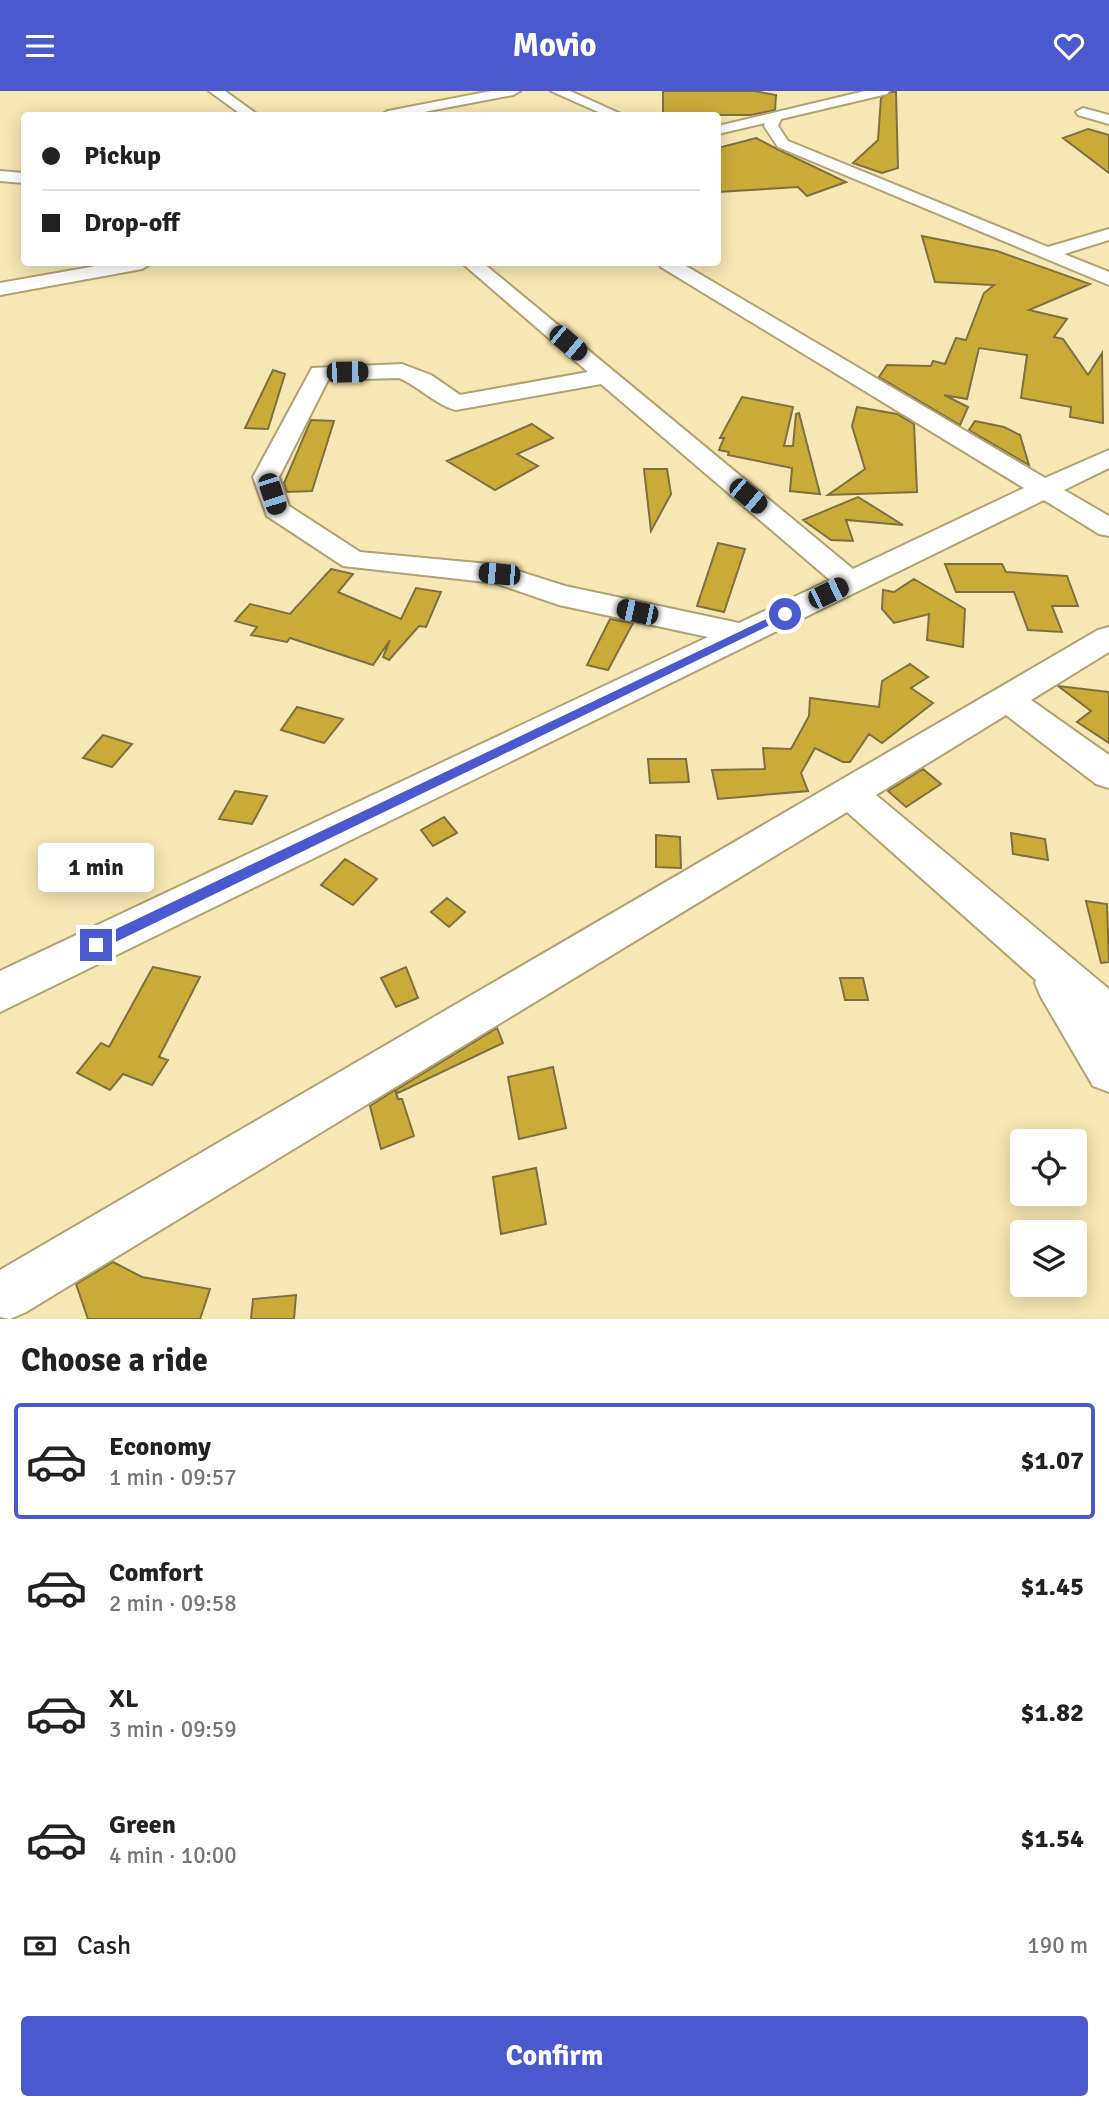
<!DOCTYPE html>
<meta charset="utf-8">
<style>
body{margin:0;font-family:Signika,sans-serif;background:#f6f6f6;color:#222;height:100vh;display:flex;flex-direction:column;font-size:26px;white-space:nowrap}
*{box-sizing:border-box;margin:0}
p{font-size:23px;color:#767676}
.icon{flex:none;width:38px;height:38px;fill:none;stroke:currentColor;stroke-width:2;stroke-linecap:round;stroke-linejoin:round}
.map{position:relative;height:1228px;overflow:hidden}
.sheet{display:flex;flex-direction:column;background:#fff;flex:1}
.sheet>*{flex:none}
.top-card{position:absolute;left:21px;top:21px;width:700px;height:154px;border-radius:7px;box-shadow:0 4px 18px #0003;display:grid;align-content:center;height:154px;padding:0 21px;background:#fff}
.fabs{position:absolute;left:1010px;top:1038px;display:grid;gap:14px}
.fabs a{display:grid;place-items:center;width:77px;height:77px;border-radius:7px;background:#fff;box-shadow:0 4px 18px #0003;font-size:35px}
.end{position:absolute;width:32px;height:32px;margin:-16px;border:9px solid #4a59ce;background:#fff;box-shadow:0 0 0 4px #fff}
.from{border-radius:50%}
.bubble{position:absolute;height:49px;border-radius:7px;background:#fff;box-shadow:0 4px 18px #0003;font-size:23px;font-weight:800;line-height:49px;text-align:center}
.car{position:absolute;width:21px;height:42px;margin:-21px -10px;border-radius:9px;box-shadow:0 0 5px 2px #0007;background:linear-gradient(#222 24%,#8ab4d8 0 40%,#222 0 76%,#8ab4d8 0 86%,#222 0)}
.top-card b{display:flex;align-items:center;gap:24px;height:66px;font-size:26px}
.top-card b+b{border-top:2px solid #e0e0e0}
.top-card i{width:18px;height:18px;background:#222}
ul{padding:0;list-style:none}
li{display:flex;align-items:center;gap:21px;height:116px;margin:0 14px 10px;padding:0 7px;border:4px solid transparent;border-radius:7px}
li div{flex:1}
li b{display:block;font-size:26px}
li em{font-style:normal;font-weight:800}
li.selected{border-color:#4a59ce}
li>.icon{width:63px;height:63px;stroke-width:1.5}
h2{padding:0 21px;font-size:32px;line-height:84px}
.pay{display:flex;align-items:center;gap:18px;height:77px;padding:0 21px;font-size:26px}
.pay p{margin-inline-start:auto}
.cta{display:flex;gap:14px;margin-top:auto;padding:14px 21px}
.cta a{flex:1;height:80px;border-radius:7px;background:#4a59ce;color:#fff;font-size:28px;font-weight:800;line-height:80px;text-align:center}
header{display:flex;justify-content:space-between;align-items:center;height:91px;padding:0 21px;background:#4a59ce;color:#fff;font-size:32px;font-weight:800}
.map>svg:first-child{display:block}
</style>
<header><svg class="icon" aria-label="menu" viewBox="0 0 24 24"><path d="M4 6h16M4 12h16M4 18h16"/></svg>Movio<svg class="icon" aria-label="heart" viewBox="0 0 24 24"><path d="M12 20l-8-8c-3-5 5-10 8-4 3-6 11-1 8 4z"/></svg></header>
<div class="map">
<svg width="1109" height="1228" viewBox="0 0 1109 1228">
<rect width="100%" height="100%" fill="#f7e7b4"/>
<path fill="#cbab38" stroke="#7e7041" stroke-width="2" d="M 663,0 L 754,0 L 776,4 L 775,19 L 751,24 L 663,24 Z
M 891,1 L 896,1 L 898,77 L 882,82 L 853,72 L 878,49 L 881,7 Z
M 1088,38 L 1109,44 L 1109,82 L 1063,47 Z
M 756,47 L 777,58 L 846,91 L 807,105 L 798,96 L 718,101 L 718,57 Z
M 922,145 L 997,160 L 1090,193 L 1029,219 L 1067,228 L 1054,246 L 1063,248 L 1088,284 L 1102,262 L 1103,332 L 1070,326 L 1071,316 L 1021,307 L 1027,264 L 979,257 L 967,308 L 944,304 L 968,316 L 960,334 L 879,286 L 887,274 L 931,275 L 933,270 L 945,273 L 956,247 L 966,249 L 984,202 L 994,194 L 935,191 Z
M 273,279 L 285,283 L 268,338 L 245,337 Z
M 742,306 L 793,316 L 784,355 L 793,355 L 796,323 L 799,322 L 820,403 L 790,400 L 792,377 L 728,364 L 729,361 L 719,359 L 724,347 L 720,347 Z
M 857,316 L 897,323 L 914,333 L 917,401 L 828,404 L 865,378 L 852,335 Z
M 311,329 L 334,330 L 312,400 L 287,401 L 284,392 Z
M 975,330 L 1004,336 L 1020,344 L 1029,374 L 969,339 Z
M 532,333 L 553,347 L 517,363 L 538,375 L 495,399 L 447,370 Z
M 644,378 L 667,378 L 671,403 L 651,440 Z
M 858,406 L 903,434 L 846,429 L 853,450 L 831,449 L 803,429 Z
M 718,452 L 745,458 L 724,521 L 697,515 Z
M 945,473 L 1002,473 L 1006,481 L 1067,485 L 1078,515 L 1052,515 L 1062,541 L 1028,539 L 1014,501 L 956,501 Z
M 331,478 L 353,483 L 338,501 L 401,528 L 416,497 L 441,501 L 426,536 L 419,535 L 389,569 L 383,566 L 390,549 L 373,574 L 290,547 L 287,551 L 251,544 L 257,536 L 235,530 L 250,513 L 290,523 Z
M 914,488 L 965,518 L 963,556 L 927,549 L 929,523 L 894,532 L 882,518 L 883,499 L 894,501 Z
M 610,528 L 633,532 L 608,579 L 587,574 Z
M 910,573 L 928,586 L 911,597 L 933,612 L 882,652 L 869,643 L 850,671 L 843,671 L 815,657 L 801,682 L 808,700 L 718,708 L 712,679 L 765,678 L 763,657 L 791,658 L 809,625 L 810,607 L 879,616 L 882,590 Z
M 1058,595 L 1109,601 L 1109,652 L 1077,631 L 1091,620 Z
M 297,616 L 343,628 L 324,652 L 281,639 Z
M 103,644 L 132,653 L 112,676 L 83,667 Z
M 648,668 L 686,668 L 689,691 L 650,692 Z
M 923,678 L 941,693 L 906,716 L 888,700 Z
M 235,700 L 267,705 L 252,733 L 219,728 Z
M 444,726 L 457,742 L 433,755 L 421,739 Z
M 1011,742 L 1045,748 L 1048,769 L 1013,763 Z
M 656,744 L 680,746 L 681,777 L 656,776 Z
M 345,768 L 377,788 L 353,814 L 321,794 Z
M 447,807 L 465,821 L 449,836 L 431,821 Z
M 1086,810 L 1107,813 L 1109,871 L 1101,872 Z
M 153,876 L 200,886 L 159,966 L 168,969 L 152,994 L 123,983 L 110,999 L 77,982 L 101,952 L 109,956 Z
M 406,876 L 418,907 L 396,916 L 381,887 Z
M 840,887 L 863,887 L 868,909 L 845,909 Z
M 497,937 L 503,952 L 398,1002 L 396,999 Z
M 553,976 L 566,1037 L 519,1048 L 508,986 Z
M 395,999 L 398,1008 L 402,1008 L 414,1045 L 381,1058 L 370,1015 Z
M 536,1077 L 546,1133 L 501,1143 L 493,1086 Z
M 113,1171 L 142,1186 L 210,1198 L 200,1228 L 88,1228 L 76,1193 Z
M 296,1204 L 294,1228 L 251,1228 L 253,1208 Z"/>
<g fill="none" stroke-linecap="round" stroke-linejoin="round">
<defs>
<path id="minor" d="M 209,0 L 225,0 L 258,24 L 242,24 Z
M 491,0 L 520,0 L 513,4 L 408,24 L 381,24 L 388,20 Z
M 551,0 L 570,0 L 621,23 L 605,24 Z
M 865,0 L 889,0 L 887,3 L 781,28 L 778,35 L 788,50 L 1048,156 L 1109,138 L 1109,149 L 1064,163 L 1109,181 L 1109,194 L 778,56 L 764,35 L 765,32 L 718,43 L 718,35 Z
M 1083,17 L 1109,24 L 1109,33 L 1078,24 L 1076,21 Z
M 0,80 L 24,82 L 24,92 L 0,90 Z
M 113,172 L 152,172 L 142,178 L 0,204 L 0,192 Z
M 462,172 L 483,172 L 853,478 L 1024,397 L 661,176 L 659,172 L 681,172 L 1045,387 L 1109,359 L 1109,377 L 1064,399 L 1109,425 L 1109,445 L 1099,443 L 1044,409 L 0,921 L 0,880 L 708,546 L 559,514 L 495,492 L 343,475 L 267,425 L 253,386 L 312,277 L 402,273 L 431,284 L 460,304 L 588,281 ZM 399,287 C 418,295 436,314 456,319 L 601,293 L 830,489 L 739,532 L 565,495 L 499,474 L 360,461 L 289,415 L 279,386 L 328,289 Z
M 1109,536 L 1109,561 L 1031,609 L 1109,664 L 1109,697 L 1096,693 L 1006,624 L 876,704 L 1109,898 L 1109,1001 L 1093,995 L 1041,906 L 1035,892 L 1036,889 L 847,721 L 26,1221 L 10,1228 L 0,1226 L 0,1179 L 1098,539 Z"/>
</defs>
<use href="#minor" stroke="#b1a271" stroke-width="4"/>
<use href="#minor" fill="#fff" fill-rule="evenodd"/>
</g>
<path fill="#4a59ce" d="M 785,519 L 790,523 L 789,525 L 101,858 L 91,858 L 91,850 Z"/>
</svg>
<div class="fabs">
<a><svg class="icon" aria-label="locate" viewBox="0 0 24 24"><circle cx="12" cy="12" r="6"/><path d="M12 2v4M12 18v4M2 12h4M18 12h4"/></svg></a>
<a><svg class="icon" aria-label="layers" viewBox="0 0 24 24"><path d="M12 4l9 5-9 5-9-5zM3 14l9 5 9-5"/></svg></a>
</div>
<i class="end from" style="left:785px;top:523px"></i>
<i class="end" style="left:96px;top:854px"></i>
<div class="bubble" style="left:38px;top:752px;width:116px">1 min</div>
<i class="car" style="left:568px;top:252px;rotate:130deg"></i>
<i class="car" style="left:347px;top:281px;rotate:89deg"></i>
<i class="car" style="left:272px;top:403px;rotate:162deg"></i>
<i class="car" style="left:748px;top:405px;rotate:130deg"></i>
<i class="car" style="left:499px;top:483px;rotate:275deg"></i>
<i class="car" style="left:828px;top:502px;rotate:64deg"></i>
<i class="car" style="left:637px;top:521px;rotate:282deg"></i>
<div class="top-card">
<b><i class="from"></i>Pickup</b>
<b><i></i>Drop-off</b>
</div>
</div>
<section class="sheet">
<h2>Choose a ride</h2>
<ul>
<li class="selected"><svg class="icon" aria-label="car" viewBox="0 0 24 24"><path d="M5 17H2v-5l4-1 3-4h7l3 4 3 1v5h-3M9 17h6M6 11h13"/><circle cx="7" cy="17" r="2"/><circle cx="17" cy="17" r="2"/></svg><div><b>Economy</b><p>1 min · 09:57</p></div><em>$1.07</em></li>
<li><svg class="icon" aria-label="car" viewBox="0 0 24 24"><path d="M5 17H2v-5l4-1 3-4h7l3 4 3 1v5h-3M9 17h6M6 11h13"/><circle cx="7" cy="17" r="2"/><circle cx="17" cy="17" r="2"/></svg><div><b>Comfort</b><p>2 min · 09:58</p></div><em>$1.45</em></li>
<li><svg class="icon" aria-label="car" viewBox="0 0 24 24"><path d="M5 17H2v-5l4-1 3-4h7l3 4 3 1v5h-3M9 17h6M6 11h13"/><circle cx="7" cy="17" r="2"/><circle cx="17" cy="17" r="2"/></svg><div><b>XL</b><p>3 min · 09:59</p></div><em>$1.82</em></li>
<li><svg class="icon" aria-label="car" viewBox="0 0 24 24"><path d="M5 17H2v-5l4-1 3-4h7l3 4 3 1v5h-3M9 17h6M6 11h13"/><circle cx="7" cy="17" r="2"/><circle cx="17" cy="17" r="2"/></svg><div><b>Green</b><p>4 min · 10:00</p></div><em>$1.54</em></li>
</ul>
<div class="pay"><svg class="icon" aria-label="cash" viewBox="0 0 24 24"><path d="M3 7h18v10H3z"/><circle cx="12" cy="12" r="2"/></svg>Cash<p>190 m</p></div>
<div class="cta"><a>Confirm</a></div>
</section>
